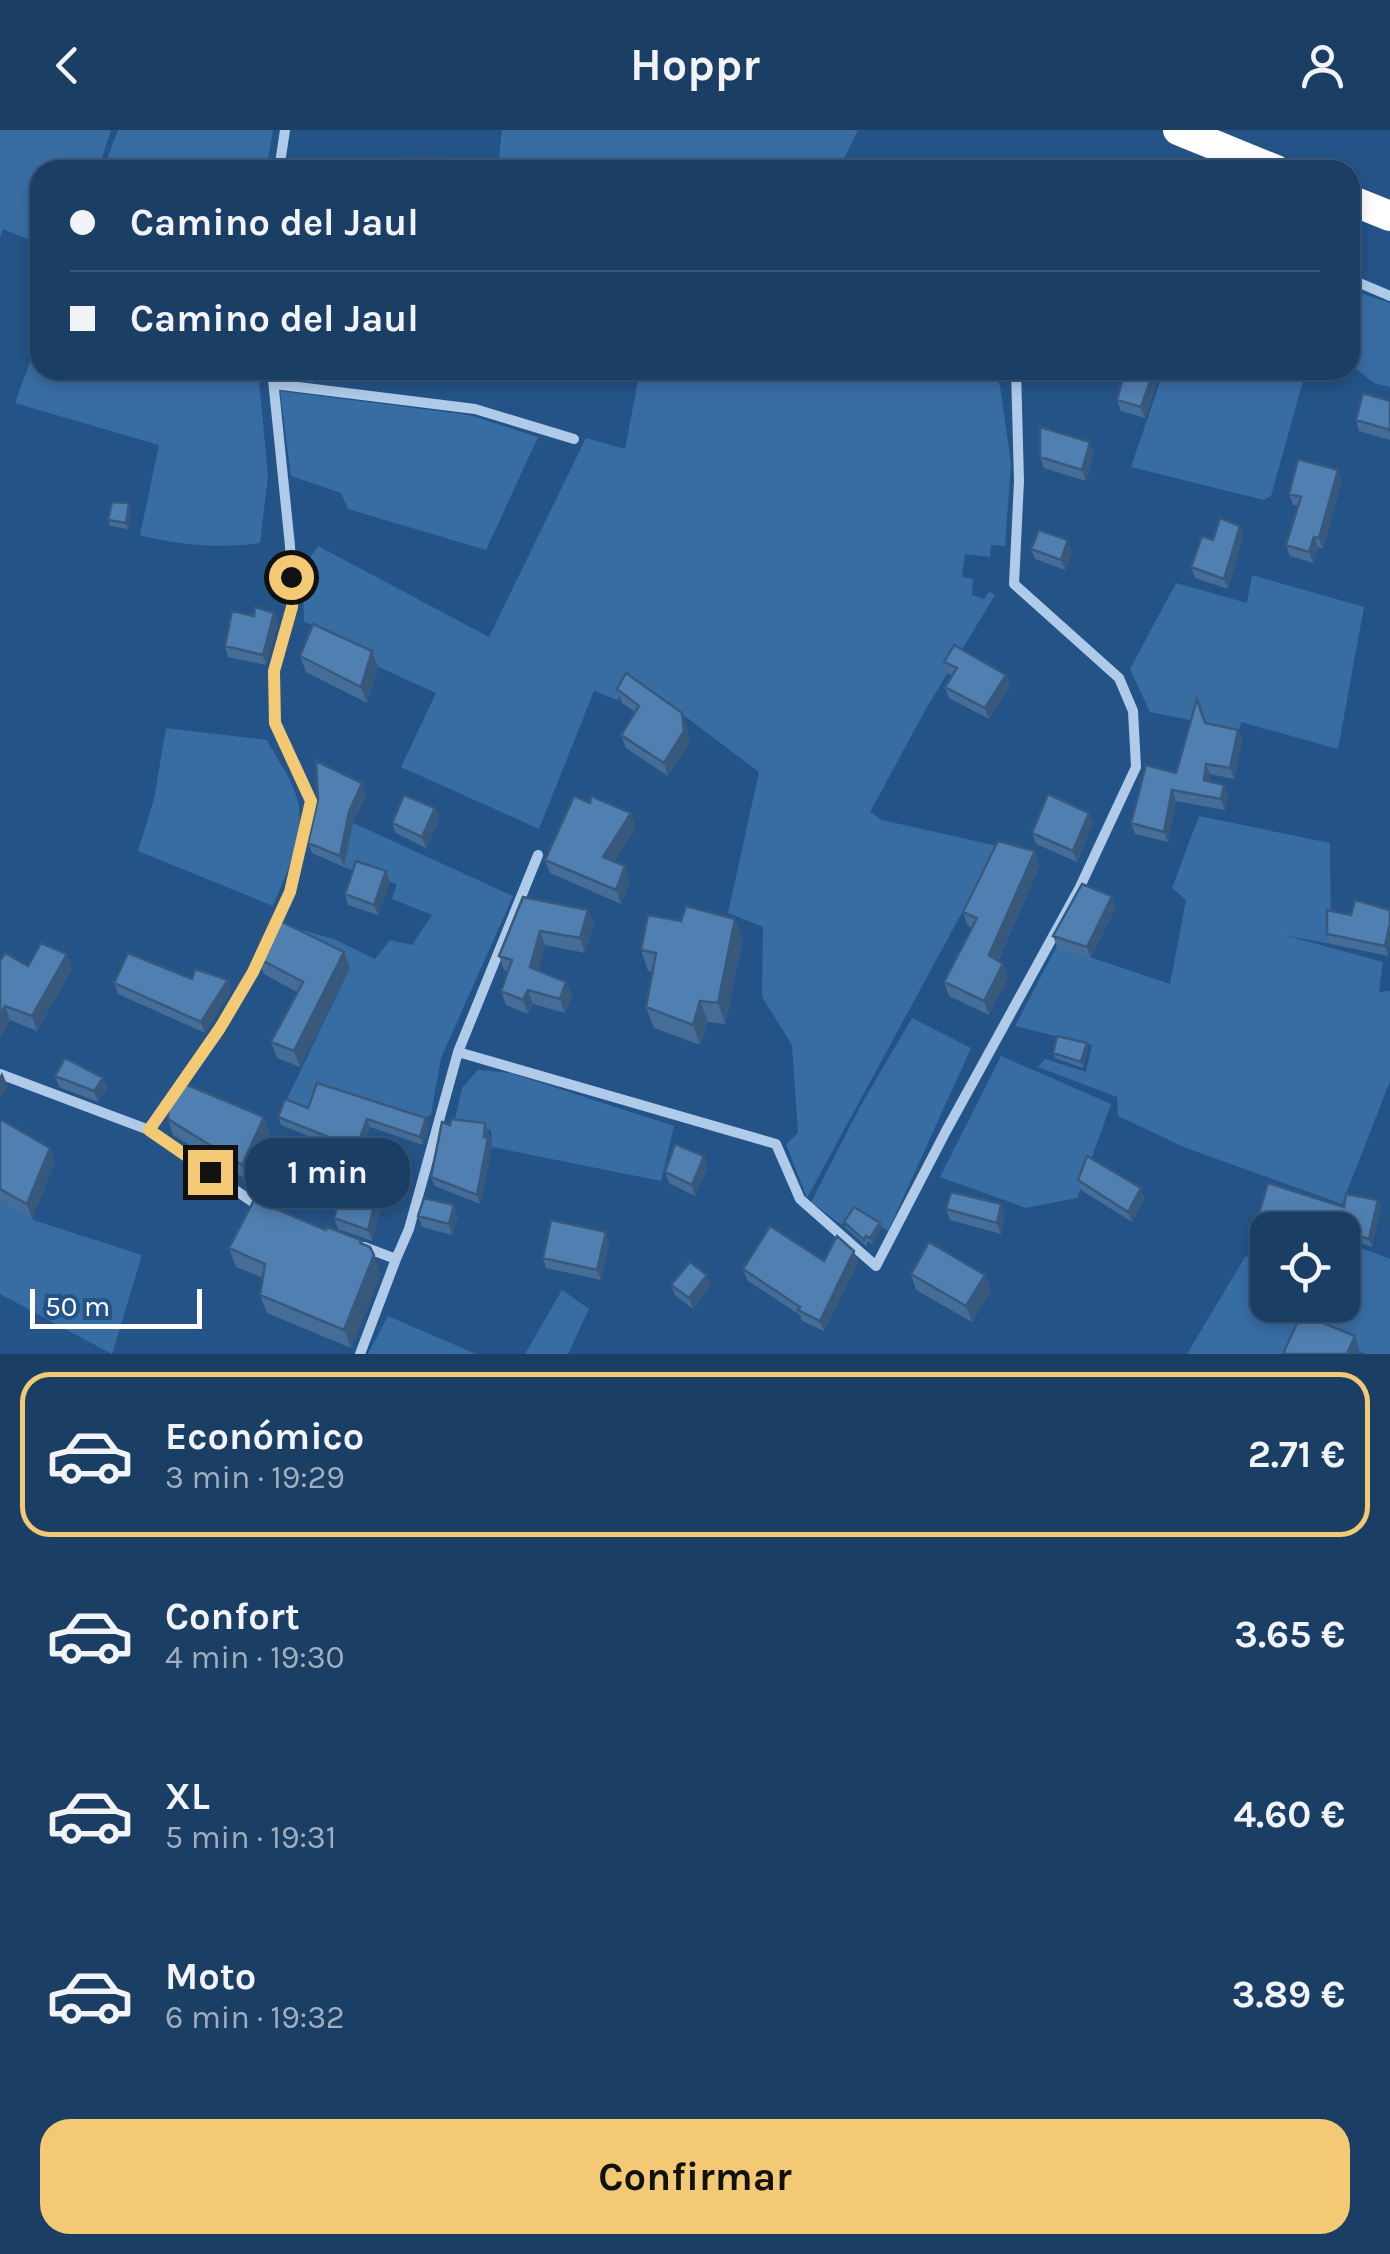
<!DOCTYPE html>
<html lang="es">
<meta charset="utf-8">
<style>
body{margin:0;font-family:Karla,sans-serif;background:#28496e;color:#f1f3f6;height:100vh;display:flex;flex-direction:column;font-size:38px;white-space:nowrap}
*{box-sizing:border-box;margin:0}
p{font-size:32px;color:#a0aebf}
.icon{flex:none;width:55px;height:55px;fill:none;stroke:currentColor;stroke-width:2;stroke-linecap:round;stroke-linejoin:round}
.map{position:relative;height:1224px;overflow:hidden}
.drawer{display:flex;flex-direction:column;background:#1b3e65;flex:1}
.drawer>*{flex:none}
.top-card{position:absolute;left:30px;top:30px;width:1330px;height:220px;border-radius:30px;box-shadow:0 5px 15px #0003,0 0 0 2px #395779;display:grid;align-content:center;height:220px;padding:0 40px;background:#1b3e65}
.fabs{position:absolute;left:1250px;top:1082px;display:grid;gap:20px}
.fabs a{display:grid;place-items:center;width:110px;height:110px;border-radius:20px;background:#1b3e65;box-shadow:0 5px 15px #0003,0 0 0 2px #395779;font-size:50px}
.scale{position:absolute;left:30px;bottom:25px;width:172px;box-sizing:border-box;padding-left:10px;border:5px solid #fff;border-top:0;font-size:28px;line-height:35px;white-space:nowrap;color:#fff;-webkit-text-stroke:8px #245387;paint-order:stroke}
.end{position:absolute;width:45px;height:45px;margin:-22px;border:12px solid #f3ca73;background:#111;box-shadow:0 0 0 5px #111}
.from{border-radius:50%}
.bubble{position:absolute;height:70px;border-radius:30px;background:#1b3e65;box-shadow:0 5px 15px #0003,0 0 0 2px #395779;font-size:32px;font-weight:700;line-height:70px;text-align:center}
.top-card b{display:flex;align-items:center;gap:35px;height:95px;font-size:38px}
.top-card b+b{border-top:2px solid #395779}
.top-card i{width:25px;height:25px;background:#f1f3f6}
ul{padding:18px 0 0;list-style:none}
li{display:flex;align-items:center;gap:30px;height:165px;margin:0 20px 15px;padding:0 20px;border:5px solid transparent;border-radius:30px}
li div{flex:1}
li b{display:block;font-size:38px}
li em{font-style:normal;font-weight:700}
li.active{border-color:#f3ca73}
li>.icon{width:90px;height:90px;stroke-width:1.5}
.primary-button{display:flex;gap:20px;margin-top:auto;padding:20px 40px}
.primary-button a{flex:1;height:115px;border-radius:30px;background:#f3ca73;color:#111;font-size:40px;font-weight:700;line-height:115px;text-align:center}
header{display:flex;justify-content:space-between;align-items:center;height:130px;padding:0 40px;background:#1b3e65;font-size:45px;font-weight:700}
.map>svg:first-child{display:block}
</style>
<header><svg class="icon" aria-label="back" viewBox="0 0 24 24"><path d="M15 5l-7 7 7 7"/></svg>Hoppr<svg class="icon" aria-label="person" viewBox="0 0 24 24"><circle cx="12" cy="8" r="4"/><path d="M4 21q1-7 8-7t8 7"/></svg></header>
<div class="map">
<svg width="1390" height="1224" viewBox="0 0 1390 1224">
<rect width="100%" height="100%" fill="#245387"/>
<path fill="#386da4" d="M 0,0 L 111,0 L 98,40 L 40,40 L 40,114 L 3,99 L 0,107 Z
M 118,0 L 273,0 L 266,40 L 103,40 Z
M 502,0 L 858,0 L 844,29 L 861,40 L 383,40 L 385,33 L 499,28 Z
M 1352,160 L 1390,173 L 1390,257 L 1374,253 L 1350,234 Z
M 40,204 L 40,240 L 258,240 L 268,346 L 260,413 C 221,419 178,415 140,405 L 159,315 L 15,273 Z
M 640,240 L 994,240 L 1000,256 L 1011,333 L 1005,416 L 991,415 L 990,427 L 965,424 L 962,447 L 973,449 L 972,465 L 984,469 L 989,462 L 995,465 L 927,577 L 870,682 L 882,690 L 998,716 L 807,1068 L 786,1014 L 798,1003 L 792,915 L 762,867 L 763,797 L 728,783 L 759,642 L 633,547 L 617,570 L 594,561 L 539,699 L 401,637 L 436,563 L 319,510 L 325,500 L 304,492 L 302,430 L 310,428 L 318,416 L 489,507 L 586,308 L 625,319 Z
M 1164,240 L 1306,240 L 1271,366 L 1264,370 L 1131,337 Z
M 280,261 L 469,285 L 538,307 L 486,420 L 348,379 L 341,363 L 291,346 Z
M 1252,445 L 1364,477 L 1338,619 L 1241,592 L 1239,600 L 1150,582 L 1130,539 L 1176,453 L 1247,473 Z
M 166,598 L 267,610 C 277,629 291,648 297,668 C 307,704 286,743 273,776 L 138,721 L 154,669 Z
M 1199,686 L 1330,713 L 1331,814 L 1284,805 L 1383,832 L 1379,862 L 1390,861 L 1390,951 L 1342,1074 L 1186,1018 L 1118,986 L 1117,967 L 1038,937 L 1045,929 L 1086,942 L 1092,915 L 1015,896 L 1057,816 L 1170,854 L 1186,770 L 1172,758 Z
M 353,693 L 513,766 L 441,928 L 431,984 L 421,993 L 312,982 L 285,973 L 350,838 L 287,796 L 334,809 L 375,829 L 390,810 L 412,815 L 432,785 L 392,769 L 397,754 L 343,737 Z
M 912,888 L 971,918 L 888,1101 L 853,1077 L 842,1095 L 811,1072 L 860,977 Z
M 1001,926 L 1111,974 L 1077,1068 L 1026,1078 L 940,1047 Z
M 478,940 L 510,943 L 674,996 L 661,1051 L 492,1017 L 491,1000 L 454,993 L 462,958 Z
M 0,1071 L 36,1091 L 142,1125 L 112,1224 L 0,1164 Z
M 1260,1106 L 1267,1109 L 1268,1175 L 1304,1175 L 1283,1224 L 1187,1224 L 1245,1127 L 1254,1126 Z
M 1343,1111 L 1390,1129 L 1390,1224 L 1365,1224 L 1307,1199 L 1316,1175 L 1342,1175 Z
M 562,1160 L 589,1179 L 568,1224 L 525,1224 Z
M 388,1186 L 476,1224 L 368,1224 Z"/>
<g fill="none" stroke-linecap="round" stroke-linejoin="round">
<path stroke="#afcbe9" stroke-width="10" d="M 279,40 L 285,0
M 1350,149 L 1390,166
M 274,254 L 475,279 L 574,309
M 458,922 L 776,1014 L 800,1069 L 876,1136 L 946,1001 L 1079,759 L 1136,637 L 1133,581 L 1119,548 L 1014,454 L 1019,351 L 1016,240
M 0,944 L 149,1000 L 264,1080
M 149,1000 L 220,897 L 253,842 L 290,762 L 311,671 L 275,593 L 274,541 L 292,477 L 290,416 L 272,240
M 396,1129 L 409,1099 L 458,922 L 538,725
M 360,1224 L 396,1129 L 364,1117"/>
<path stroke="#fff" stroke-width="30" d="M 1178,0 L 1276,40
M 1350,70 L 1390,86"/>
</g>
<path fill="#456d98" d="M 322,240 L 323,247 L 281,240 Z
M 1125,240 L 1157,240 L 1159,246 L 1145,288 L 1121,281 L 1117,270 Z
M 1390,271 L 1390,310 L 1359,301 L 1356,290 Z
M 1094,322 L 1086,351 L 1044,338 L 1040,327 Z
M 1342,350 L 1323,419 L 1318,417 L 1313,433 L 1290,426 L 1286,415 L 1299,376 L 1293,375 L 1289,364 Z
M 129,373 L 131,379 L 128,399 L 110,396 L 108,390 Z
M 1243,406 L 1228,459 L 1195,448 L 1191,437 L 1213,410 Z
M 1031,419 L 1072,421 L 1065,440 L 1035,429 Z
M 274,483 L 278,493 L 266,535 L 228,527 L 225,516 L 254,486 Z
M 372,521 L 378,537 L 367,573 L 306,542 L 300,526 Z
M 944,532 L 1006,545 L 1010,556 L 989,589 L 949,568 L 945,557 L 952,545 L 947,543 Z
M 617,559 L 682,583 L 687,596 L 689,615 L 668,646 L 626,618 L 621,605 L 635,582 L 622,573 Z
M 1205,593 L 1238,600 L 1242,610 L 1234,649 L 1210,644 L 1209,652 L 1224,655 L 1228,666 L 1225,680 L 1176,671 L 1168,712 L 1135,704 L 1131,693 L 1176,643 Z
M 362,653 L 366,664 L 353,693 L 344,737 L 312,723 L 308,713 Z
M 435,678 L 439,689 L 426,718 L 396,703 L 392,693 Z
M 1093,693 L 1077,732 L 1036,714 L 1032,703 Z
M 636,697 L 614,732 L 630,750 L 621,774 L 550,743 L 545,730 Z
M 1040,735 L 998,831 L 1003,834 L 1008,848 L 989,885 L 949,866 L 944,852 L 972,798 L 968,796 L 963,782 Z
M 390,751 L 378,785 L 348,775 L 345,764 Z
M 523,767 L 588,780 L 594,794 L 585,823 L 545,815 L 538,841 L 566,852 L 572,866 L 565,883 L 533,874 L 528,884 L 506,875 L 501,861 L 508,841 L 504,840 L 499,826 Z
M 1116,777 L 1091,828 L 1057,817 L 1053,806 Z
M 1390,780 L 1388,826 L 1331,814 L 1327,804 L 1351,785 Z
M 735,789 L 743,810 L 725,894 L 708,892 L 700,915 L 654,898 L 646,877 L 653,842 L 648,841 L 641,820 L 681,791 Z
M 67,824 L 72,839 L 37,901 L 10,890 L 0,908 L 0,831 L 28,836 Z
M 258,828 L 350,838 L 300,937 L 277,928 L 271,912 L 297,862 L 264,844 Z
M 192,849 L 228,850 L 231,861 L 205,903 L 118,864 L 114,853 Z
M 1087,913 L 1088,918 L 1083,938 L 1055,928 L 1053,923 Z
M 55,946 L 103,948 L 107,958 L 98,972 L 59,957 Z
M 308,978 L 429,995 L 423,1015 L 370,997 L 358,1026 L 281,995 L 278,987 Z
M 264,987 L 270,1003 L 247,1050 L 173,1005 L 168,989 Z
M 0,989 L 50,1018 L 55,1032 L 32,1089 L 0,1071 Z
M 485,993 L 492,1017 L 480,1074 L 435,1056 L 431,1047 L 450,995 Z
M 704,1026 L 708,1037 L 695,1066 L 669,1053 L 665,1042 Z
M 1078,1050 L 1141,1058 L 1144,1069 L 1132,1092 L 1081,1060 Z
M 379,1057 L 383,1067 L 372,1111 L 338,1099 L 334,1088 Z
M 1378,1070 L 1381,1077 L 1372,1117 L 1342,1107 L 1342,1100 L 1268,1100 L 1268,1105 L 1259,1102 L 1256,1094 Z
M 946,1079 L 1005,1085 L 1001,1104 L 950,1090 Z
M 418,1086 L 458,1086 L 452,1105 L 422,1097 Z
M 844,1092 L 882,1098 L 872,1114 L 868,1111 L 866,1116 L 846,1098 Z
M 326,1100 L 361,1110 L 381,1144 L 351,1218 L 267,1183 L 260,1165 L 263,1148 L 236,1137 L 229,1118 Z
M 609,1113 L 601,1150 L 546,1138 L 543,1128 Z
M 824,1131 L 858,1132 L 824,1201 L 802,1191 L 800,1185 L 747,1150 L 743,1139 Z
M 911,1144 L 985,1145 L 991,1161 L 972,1192 L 916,1160 Z
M 671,1155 L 711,1155 L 693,1179 L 675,1165 Z"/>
<path fill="#38597c" d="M 1154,240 L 1157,240 L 1159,246 L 1145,288 L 1141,277 Z
M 1090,312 L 1094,322 L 1086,351 L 1082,340 Z
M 1338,340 L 1342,350 L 1323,419 L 1319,408 Z
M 129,373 L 131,379 L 128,399 L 126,393 Z
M 1240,396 L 1243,406 L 1228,459 L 1224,449 Z
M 1314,407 L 1318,417 L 1313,433 L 1309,422 Z
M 1068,410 L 1072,421 L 1065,440 L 1061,430 Z
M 274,483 L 278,493 L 266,535 L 263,525 Z
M 372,521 L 378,537 L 367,573 L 361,557 Z
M 1006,545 L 1010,556 L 989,589 L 985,578 Z
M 682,583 L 687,596 L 689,615 L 668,646 L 664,633 Z
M 1238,600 L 1242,610 L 1234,649 L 1230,638 Z
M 1206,634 L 1210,644 L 1208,661 L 1204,650 Z
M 362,653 L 366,664 L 353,693 L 344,737 L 340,726 L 349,682 Z
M 1224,655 L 1228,666 L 1225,680 L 1221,669 Z
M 1172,660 L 1176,671 L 1168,712 L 1164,702 Z
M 435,678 L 439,689 L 426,718 L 422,707 Z
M 631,683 L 636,697 L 608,741 L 603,727 Z
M 1089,683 L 1093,693 L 1077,732 L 1073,721 Z
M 1035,721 L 1040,735 L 994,839 L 989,825 Z
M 625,736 L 630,750 L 621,774 L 616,760 Z
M 386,741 L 390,751 L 378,785 L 374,775 Z
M 1112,766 L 1116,777 L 1091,828 L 1087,817 Z
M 588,780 L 594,794 L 585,823 L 580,808 Z
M 735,789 L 743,810 L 725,894 L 718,873 Z
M 1390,793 L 1390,820 L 1388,826 L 1385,816 Z
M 540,801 L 545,815 L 535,852 L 530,837 Z
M 344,822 L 350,838 L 300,937 L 294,921 Z
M 67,824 L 72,839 L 37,901 L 32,886 Z
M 1003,834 L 1008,848 L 989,885 L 984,871 Z
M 228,850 L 231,861 L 205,903 L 201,892 Z
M 566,852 L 572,866 L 565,883 L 560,869 Z
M 528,860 L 533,874 L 528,884 L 523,870 Z
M 700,871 L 708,892 L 700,915 L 693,895 Z
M 5,876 L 10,890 L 0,908 L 0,884 Z
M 1087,913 L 1088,918 L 1083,938 L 1081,932 Z
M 2,942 L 8,957 L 0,969 L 0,946 Z
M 103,948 L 107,958 L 98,972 L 94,961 Z
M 264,987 L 270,1003 L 247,1050 L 242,1035 Z
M 426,988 L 429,995 L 423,1015 L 420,1007 Z
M 367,989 L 370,997 L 358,1026 L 356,1018 Z
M 485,993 L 488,1003 L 488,1010 L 488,1008 L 492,1017 L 480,1074 L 477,1065 Z
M 50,1018 L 55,1032 L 32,1089 L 27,1074 Z
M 704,1026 L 708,1037 L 695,1066 L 692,1055 Z
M 379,1057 L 383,1067 L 372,1111 L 368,1100 Z
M 1141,1058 L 1144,1069 L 1132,1092 L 1128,1082 Z
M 1378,1070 L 1381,1077 L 1372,1117 L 1369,1109 Z
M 1001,1074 L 1005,1085 L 1001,1104 L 997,1093 Z
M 454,1075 L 458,1086 L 452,1105 L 449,1094 Z
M 880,1093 L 882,1098 L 872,1114 L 870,1108 Z
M 606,1102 L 609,1113 L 601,1150 L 597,1140 Z
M 854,1121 L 858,1132 L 824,1201 L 820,1191 Z
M 374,1125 L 381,1144 L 351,1218 L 344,1200 Z
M 707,1145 L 711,1155 L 693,1179 L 689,1168 Z
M 985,1145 L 991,1161 L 972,1192 L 966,1176 Z
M 1355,1206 L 1360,1222 L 1359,1224 L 1347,1224 Z"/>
<path fill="#507fb1" stroke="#38597c" stroke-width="2.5" d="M 445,28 L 445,40 L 376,40 L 376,29 Z
M 1125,240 L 1154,240 L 1141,277 L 1117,270 Z
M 1363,263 L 1390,271 L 1390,300 L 1356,290 Z
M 1040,297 L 1090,312 L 1082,340 L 1040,327 Z
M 1298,329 L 1338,340 L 1319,408 L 1314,407 L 1309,422 L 1286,415 L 1301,367 L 1289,364 Z
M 112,372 L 129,373 L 126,393 L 108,390 Z
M 1220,388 L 1240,396 L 1224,449 L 1191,437 L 1202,406 L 1213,410 Z
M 1039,400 L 1068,410 L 1061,430 L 1031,419 Z
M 255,477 L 274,483 L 263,525 L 225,516 L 232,481 L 254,486 Z
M 313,494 L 372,521 L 361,557 L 300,526 Z
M 954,515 L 1006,545 L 985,578 L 945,557 L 957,538 L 944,532 Z
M 626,543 L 682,583 L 684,601 L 664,633 L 621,605 L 639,576 L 617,559 Z
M 1197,569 L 1205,593 L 1238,600 L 1230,638 L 1206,634 L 1204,650 L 1224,655 L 1221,669 L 1172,660 L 1164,702 L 1131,693 L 1146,635 L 1176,643 Z
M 316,631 L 362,653 L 349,682 L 340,726 L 308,713 L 318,669 Z
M 1048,664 L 1089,683 L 1073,721 L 1032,703 Z
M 404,665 L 435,678 L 422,707 L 392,693 Z
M 574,666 L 590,673 L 591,666 L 631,683 L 603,727 L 625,736 L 616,760 L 545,730 Z
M 998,711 L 1035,721 L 989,825 L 1003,834 L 984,871 L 944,852 L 977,788 L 963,782 Z
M 356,731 L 386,741 L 374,775 L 345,764 Z
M 1082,754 L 1112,766 L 1087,817 L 1053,806 Z
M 523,767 L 588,780 L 580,808 L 540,801 L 530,837 L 566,852 L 560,869 L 528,860 L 523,870 L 501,861 L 512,830 L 499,826 Z
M 1355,770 L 1390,780 L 1390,793 L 1385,816 L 1327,804 L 1327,780 L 1351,785 Z
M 686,776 L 735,789 L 718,873 L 700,871 L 693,895 L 646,877 L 656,823 L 641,820 L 648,785 L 681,791 Z
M 278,790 L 344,822 L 294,921 L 271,912 L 303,852 L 258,828 Z
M 41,813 L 67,824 L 32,886 L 5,876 L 0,884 L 0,831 L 5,823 L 28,836 Z
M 128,823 L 192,849 L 195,839 L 228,850 L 201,892 L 114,853 Z
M 1057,906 L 1087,913 L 1081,932 L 1053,923 Z
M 65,928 L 103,948 L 94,961 L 55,946 Z
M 180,952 L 264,987 L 242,1035 L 168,989 L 168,971 Z
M 317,953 L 426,988 L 420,1007 L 367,989 L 356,1018 L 278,987 L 285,969 L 308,978 Z
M 0,989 L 50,1018 L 27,1074 L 0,1059 Z
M 451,989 L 485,993 L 484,1007 L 488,1008 L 477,1065 L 431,1047 L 442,992 L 450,995 Z
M 675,1014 L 704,1026 L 692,1055 L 665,1042 Z
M 1087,1026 L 1141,1058 L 1128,1082 L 1078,1050 Z
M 345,1048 L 379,1057 L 368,1100 L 334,1088 Z
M 1268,1053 L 1344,1077 L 1346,1064 L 1378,1070 L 1369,1109 L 1336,1098 L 1336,1100 L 1273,1100 L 1256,1094 Z
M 951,1062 L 1001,1074 L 997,1093 L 946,1079 Z
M 424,1068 L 454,1075 L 449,1094 L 418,1086 Z
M 254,1070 L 326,1100 L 327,1097 L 361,1110 L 360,1113 L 370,1117 L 374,1125 L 344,1200 L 260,1165 L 265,1134 L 229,1118 Z
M 854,1077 L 880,1093 L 870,1108 L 866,1106 L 864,1110 L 844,1092 Z
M 551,1090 L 606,1102 L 597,1140 L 543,1128 Z
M 770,1096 L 824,1131 L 837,1106 L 854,1121 L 820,1191 L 798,1180 L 800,1177 L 743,1139 Z
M 929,1112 L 985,1145 L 966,1176 L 911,1144 Z
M 690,1132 L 707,1145 L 689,1168 L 671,1155 Z
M 1301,1184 L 1355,1206 L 1347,1224 L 1283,1224 Z"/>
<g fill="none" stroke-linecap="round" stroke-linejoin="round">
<path stroke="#f3ca73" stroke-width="12" d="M 210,1042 L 149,1000 L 220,898 L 253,842 L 290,762 L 311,671 L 275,593 L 274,541 L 292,477 L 291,447"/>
</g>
</svg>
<div class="fabs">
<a><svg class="icon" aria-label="locate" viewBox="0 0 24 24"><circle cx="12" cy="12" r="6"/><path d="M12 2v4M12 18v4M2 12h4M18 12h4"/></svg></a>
</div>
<div class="scale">50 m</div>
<i class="end from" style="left:291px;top:447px"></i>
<i class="end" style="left:210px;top:1042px"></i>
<div class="bubble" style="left:245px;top:1008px;width:165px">1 min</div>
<div class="top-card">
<b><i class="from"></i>Camino del Jaul</b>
<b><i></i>Camino del Jaul</b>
</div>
</div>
<section class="drawer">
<ul>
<li class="active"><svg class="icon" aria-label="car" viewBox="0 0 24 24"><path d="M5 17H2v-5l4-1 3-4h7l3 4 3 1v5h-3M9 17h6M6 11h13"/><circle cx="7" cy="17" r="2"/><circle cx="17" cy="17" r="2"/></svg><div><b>Económico</b><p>3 min · 19:29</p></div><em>2.71 €</em></li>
<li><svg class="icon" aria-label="car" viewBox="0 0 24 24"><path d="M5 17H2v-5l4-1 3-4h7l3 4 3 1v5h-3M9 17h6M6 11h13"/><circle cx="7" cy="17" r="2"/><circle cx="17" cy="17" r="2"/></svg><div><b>Confort</b><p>4 min · 19:30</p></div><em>3.65 €</em></li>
<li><svg class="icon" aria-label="car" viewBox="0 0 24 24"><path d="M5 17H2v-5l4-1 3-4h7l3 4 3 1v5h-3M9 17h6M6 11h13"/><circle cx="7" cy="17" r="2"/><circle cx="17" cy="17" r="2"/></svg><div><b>XL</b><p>5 min · 19:31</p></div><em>4.60 €</em></li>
<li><svg class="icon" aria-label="car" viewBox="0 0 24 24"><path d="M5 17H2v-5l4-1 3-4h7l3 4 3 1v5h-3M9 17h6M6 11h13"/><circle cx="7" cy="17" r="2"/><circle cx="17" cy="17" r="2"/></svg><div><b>Moto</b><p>6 min · 19:32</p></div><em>3.89 €</em></li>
</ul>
<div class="primary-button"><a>Confirmar</a></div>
</section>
